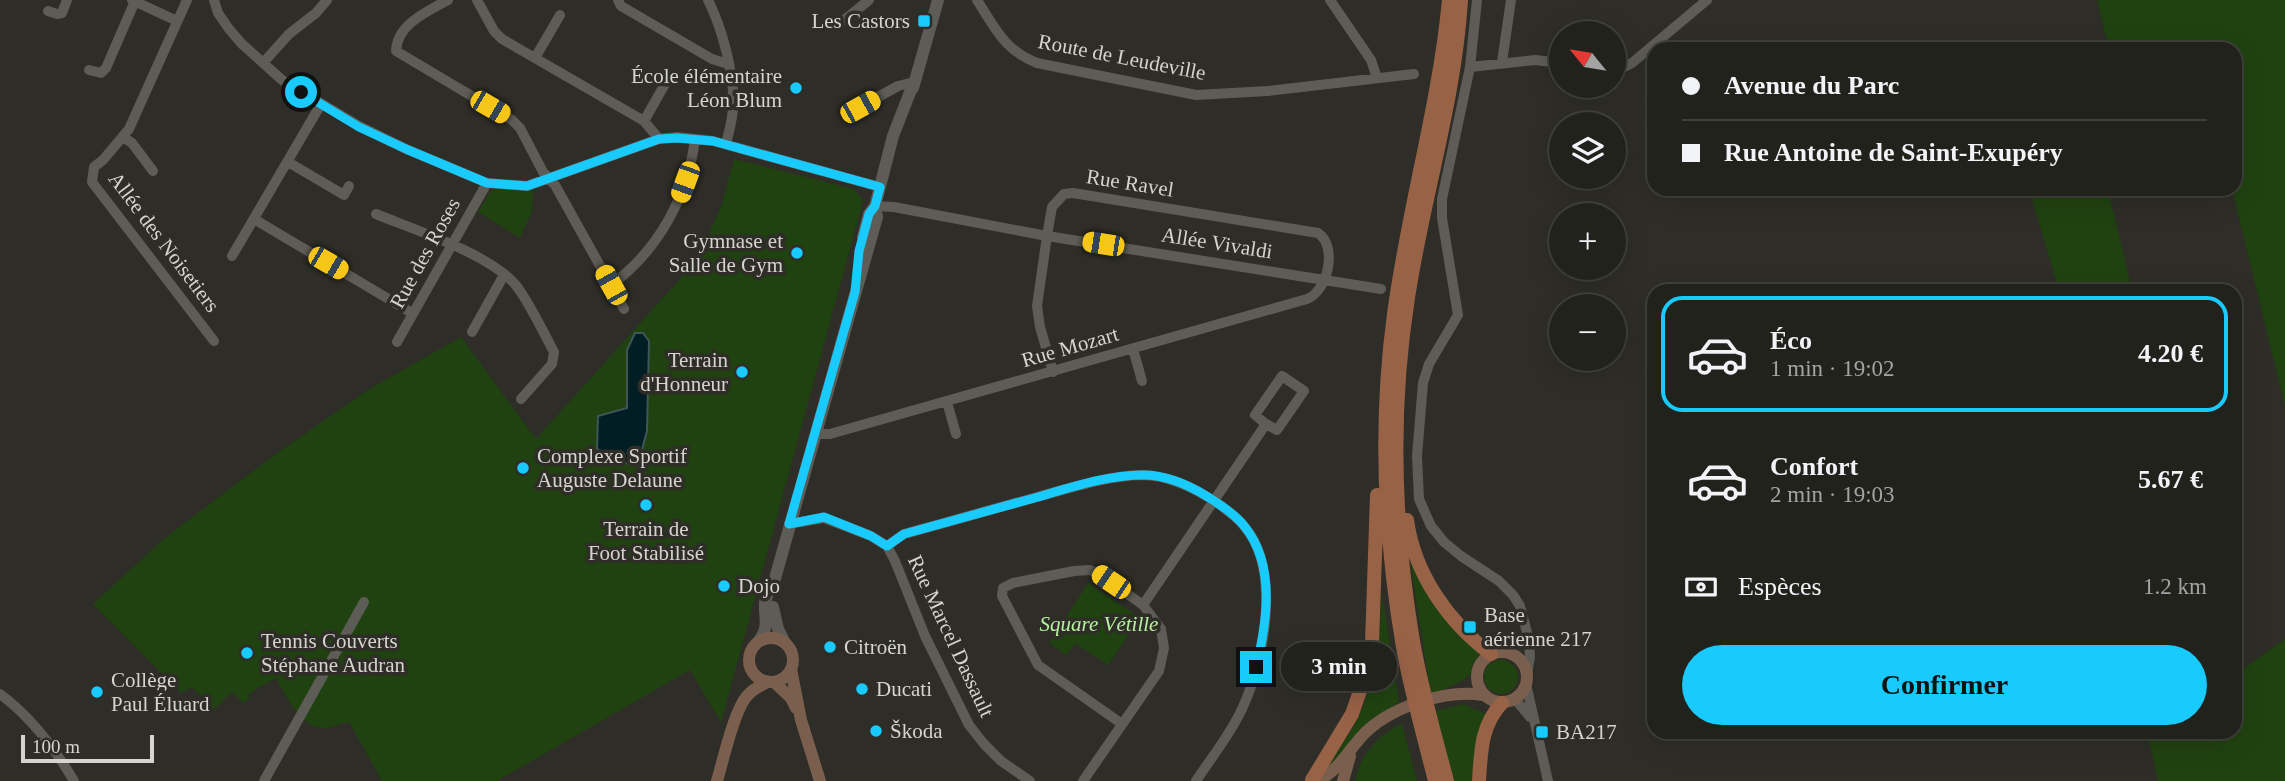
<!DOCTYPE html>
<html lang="fr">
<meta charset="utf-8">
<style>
body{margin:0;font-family:"Times New Roman",serif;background:#2a2a26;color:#f1f3f6;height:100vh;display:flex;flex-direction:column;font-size:26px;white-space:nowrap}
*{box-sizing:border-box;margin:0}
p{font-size:23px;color:#a2a4a4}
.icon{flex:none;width:38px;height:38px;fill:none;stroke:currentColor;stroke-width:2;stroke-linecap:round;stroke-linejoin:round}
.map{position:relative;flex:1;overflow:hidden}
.sheet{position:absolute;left:1647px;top:284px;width:595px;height:455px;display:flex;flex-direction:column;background:#22221d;border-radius:21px;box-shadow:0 7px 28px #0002,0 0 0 2px #3f3f3b}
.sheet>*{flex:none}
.guide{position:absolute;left:1647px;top:42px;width:595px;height:154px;border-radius:21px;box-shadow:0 7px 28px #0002,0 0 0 2px #3f3f3b;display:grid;align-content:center;height:154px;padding:0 35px;background:#22221d}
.needle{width:46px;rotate:300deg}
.controls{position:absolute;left:1549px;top:21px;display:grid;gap:14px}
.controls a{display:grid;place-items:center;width:77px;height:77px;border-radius:50%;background:#22221d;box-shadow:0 7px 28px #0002,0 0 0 2px #3f3f3b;font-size:35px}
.scale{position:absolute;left:21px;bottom:18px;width:133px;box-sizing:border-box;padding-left:7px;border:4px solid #d5d4d1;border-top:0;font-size:19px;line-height:24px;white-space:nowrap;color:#d5d4d1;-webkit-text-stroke:5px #2e2d27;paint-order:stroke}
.end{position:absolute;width:32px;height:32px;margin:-16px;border:9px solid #19cafc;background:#111;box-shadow:0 0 0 4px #111}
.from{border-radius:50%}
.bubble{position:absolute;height:49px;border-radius:24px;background:#22221d;box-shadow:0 7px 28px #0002,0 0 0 2px #3f3f3b;font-size:23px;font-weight:700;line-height:49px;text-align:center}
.car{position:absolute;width:21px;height:42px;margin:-21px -10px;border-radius:9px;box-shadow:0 0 5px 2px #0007;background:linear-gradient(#f5c518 24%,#345 0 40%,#f5c518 0 76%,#345 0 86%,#f5c518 0)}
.guide b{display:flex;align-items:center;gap:24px;height:66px;font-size:26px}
.guide b+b{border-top:2px solid #3f3f3b}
.guide i{width:18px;height:18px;background:#f1f3f6}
ul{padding:12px 0 0;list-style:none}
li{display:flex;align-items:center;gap:21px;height:116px;margin:0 14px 10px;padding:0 21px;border:4px solid transparent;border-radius:21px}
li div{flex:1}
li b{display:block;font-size:26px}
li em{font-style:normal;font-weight:700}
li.current{border-color:#19cafc}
li>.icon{width:63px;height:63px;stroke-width:1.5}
.pay{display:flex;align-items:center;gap:18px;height:77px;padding:0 35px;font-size:26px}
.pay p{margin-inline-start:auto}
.cta{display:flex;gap:14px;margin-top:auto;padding:14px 35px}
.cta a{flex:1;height:80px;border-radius:42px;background:#19cafc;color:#111;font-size:28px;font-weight:700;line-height:80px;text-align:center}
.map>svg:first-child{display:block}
</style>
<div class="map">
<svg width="2285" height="781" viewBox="0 0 2285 781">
<rect width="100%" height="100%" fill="#2e2d27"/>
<path fill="#204210" d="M 2097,0 L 2285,0 L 2285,406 L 2232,189 L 2235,189 L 2235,49 L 2109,49 Z
M 734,159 L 854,189 L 863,201 L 721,722 L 690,670 L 497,781 L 382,781 L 349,722 C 340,724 330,728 321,728 C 300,726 285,694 276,678 L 248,694 L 250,697 L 243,703 L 232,692 L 214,710 L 192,687 L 181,693 L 93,604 L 165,538 L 273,456 L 368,390 L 461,337 L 536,439 L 680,279 L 707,238 L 721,207 Z
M 492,189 L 533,190 L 532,211 L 520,238 L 478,212 Z
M 2037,189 L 2108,189 L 2132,290 L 2059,290 L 2033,202 L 2034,195 Z
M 1410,561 L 1422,584 L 1480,653 L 1472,665 L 1472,673 L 1462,681 L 1431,695 Z
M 1088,583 L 1140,618 L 1108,665 L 1075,643 L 1066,655 L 1049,643 Z
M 1382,594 L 1399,702 L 1369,722 L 1334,765 L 1327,766 C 1339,748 1353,731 1361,711 C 1377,675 1380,633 1382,594 Z
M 2285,639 L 2285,781 L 2158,781 L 2149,739 L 2151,732 L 2235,732 L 2235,675 Z
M1484 677a17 17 0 1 1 34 0a17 17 0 1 1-34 0Z
M 1463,704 L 1486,714 L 1472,781 L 1454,781 L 1435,711 Z
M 1402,724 L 1417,781 L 1356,781 C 1357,758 1381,732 1402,724 Z"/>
<path fill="#011e25" stroke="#415559" stroke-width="2" d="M 635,333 L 643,333 L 649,341 L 647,431 L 638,464 L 630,465 L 597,449 L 598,416 L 627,408 L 627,350 Z"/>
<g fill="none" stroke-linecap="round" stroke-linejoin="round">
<path stroke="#5d5c56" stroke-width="10" d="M 132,0 L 177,21
M 187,0 L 129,129 L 103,160 L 94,167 L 92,182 L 214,341
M 214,0 L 218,13 L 229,29 L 242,44 L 282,80 L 359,126 L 406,149 L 487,183 L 527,186 L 659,139 L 677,137 L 713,141 L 880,187
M 448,0 C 428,11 397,24 396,51 L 512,120 L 520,128 L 543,172 L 555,185 L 624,309
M 477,0 L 494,31 L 502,39 L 644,121 L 659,139
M 618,0 L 621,6 L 712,59 L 728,64
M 708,0 C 722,28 735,75 733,106 C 733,119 729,131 726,144
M 977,0 C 995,28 1004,50 1037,63 L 1196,95 L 1268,91 L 1414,74
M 1330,0 L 1371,60 L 1377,78
M 1477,0 L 1470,67 L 1442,199 L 1442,218 L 1458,315 L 1429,364 L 1423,383 L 1417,456 L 1419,499 L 1431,526 L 1444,542 L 1461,556 L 1499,581 L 1513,595 L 1520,606 L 1529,640 L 1530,657 L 1527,674
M 48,11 L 57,14 L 62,13 L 67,0
M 843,21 L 869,0
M 535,58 L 560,15
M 1502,62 L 1511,0
M 263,63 L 289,34 L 316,13 L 327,0
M 1470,67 L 1535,60 L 1561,63
M 1614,68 L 1624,67 L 1632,63 L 1707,0
M 89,70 L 101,73 L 106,68 L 135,1
M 860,107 L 898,86 L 914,82
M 644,121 L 669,77
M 123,137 L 132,143 L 153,171
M 288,162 L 344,195 L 349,186
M 376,214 C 415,230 484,252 513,282 C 526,295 544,334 554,352 L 552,364 L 521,399
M 254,219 L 412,313
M 232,256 L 321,104
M 611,285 C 658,251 688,196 695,139
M 472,332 L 504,275
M 397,342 L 487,183
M 1133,349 L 1142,381
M 1053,372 L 1040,327 L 1037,306 L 1047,236 L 1381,289
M 1282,376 L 1304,391 L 1277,430 L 1266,424 L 1255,415 Z
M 947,402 L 956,434
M 815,434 L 830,434 L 1307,299 C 1328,291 1338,246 1318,233 L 1073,193 L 1064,194 L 1052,207 L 1047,236 L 894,207 L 875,206
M 789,524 L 824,518 L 871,536 L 887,546 L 895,561 L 925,636 L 969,725 L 984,744 L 1001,761 L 1030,781
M 887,546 L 904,534 C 949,522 993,509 1037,497 C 1071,488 1106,476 1141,475 C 1170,475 1197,489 1220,505 C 1228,511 1238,518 1244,526 C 1282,570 1264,662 1242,709 C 1230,735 1211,758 1196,781
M 1143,605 L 1266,424
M 1526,684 L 1548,781
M 0,694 C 30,716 55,749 74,781
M 1515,699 L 1530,717
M 264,781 L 364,602
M 1083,781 L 1159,671 L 1164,648 L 1161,629 L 1143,605 L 1099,574 L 1090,570 L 1074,571 L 1013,583 L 1003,588 L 1002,596 L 1038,665 L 1122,724"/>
<path stroke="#5d5c56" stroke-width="12" d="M 913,88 L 938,0
M 863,237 L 869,214 L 875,206 L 893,136 L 914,82
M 773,607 L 778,629 L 785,643
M 759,641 C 770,625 764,619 765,603 C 766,595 771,588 774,582 L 877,217 L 875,206"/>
<path stroke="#7b5f4e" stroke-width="12" d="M749 660a22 22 0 1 1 44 0a22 22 0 1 1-44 0Z
M1477 677a25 25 0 1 1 50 0a25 25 0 1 1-50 0Z
M 791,669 L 801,720 L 820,781
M 774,682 L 791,698 L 796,708
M 1323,778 C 1344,764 1350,747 1367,731 C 1394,706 1447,689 1483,695
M 717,781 C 723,761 735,706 749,694 C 753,689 761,686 767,682
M 1343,781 L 1350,756"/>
<path stroke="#986247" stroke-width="14" d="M 1407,520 C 1414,573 1448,622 1491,654
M 1312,780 L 1352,714 L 1368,668 L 1372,644 L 1377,495
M 1435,781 C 1424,737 1411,692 1403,647 C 1384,536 1379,425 1394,314 C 1408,208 1439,106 1449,0
M 1447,781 C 1435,735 1421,688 1413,641 C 1394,528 1390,412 1408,298 C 1423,198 1455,101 1461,0
M 1479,781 C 1481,751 1481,725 1502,703"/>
</g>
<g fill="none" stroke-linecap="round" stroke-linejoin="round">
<path stroke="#19cafc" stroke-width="9" d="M 301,92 L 359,127 L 406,149 L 487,183 L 527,186 L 659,139 L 677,138 L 713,141 L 880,187 L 875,206 L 869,214 L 859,251 L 855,292 L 789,524 L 824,517 L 871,536 L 887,546 L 904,534 C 949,522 993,509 1038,497 C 1072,487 1108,475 1143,475 C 1166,475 1189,485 1208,497 C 1221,505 1236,515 1245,527 C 1276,566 1267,623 1256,667"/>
</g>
<g fill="#19cafc" stroke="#2e2d27" stroke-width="2.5">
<rect x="917" y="14" width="14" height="14" rx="3.5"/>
<circle cx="796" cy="88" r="7"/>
<circle cx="797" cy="253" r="7"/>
<circle cx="742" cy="372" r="7"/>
<circle cx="523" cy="468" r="7"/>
<circle cx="646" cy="505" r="7"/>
<circle cx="724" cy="586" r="7"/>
<rect x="1463" y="620" width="14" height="14" rx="3.5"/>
<circle cx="830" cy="647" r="7"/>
<circle cx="247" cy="653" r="7"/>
<circle cx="862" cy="689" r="7"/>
<circle cx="97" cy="692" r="7"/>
<circle cx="876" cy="731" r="7"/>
<rect x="1535" y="725" width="14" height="14" rx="3.5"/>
</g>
<g text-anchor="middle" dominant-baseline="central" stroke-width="7" stroke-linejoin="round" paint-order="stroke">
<g font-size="21" fill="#d5d4d1" stroke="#2e2d27" text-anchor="start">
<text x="910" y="21" text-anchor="end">Les Castors</text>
<text x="782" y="76" text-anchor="end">École élémentaire<tspan x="782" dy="24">Léon Blum</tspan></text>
<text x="783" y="241" text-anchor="end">Gymnase et<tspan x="783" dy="24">Salle de Gym</tspan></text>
<text x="728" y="360" text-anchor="end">Terrain<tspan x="728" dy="24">d'Honneur</tspan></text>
<text x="537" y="456">Complexe Sportif<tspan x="537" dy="24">Auguste Delaune</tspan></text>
<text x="646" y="529" text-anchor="middle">Terrain de<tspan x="646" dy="24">Foot Stabilisé</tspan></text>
<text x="738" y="586">Dojo</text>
<text x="1484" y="615">Base<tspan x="1484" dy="24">aérienne 217</tspan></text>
<text x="261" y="641">Tennis Couverts<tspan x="261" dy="24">Stéphane Audran</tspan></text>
<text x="844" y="647">Citroën</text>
<text x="111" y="680">Collège<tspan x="111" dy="24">Paul Éluard</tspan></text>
<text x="876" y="689">Ducati</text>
<text x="890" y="731">Škoda</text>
<text x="1556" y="732">BA217</text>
</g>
<g font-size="21" fill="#d5d4d1" stroke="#2e2d27">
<text transform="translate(1122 57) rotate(11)">Route de Leudeville</text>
<text transform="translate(1130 183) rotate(9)">Rue Ravel</text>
<text transform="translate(164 242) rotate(53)">Allée des Noisetiers</text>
<text transform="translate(1217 243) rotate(9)">Allée Vivaldi</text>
<text transform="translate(425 253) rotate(-61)">Rue des Roses</text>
<text transform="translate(1070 347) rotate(-16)">Rue Mozart</text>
<text transform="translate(951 636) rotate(65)">Rue Marcel Dassault</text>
</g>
<g font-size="21" font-style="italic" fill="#b5f19f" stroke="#2e2d27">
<text x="1099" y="624">Square Vétille</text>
</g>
</g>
</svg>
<div class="controls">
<a><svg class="needle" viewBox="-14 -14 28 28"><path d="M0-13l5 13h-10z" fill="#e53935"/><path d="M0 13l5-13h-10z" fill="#a2a4a4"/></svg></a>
<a><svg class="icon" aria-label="layers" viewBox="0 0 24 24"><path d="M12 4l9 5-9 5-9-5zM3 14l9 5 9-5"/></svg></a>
<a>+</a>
<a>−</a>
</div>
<div class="scale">100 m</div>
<i class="end from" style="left:301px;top:92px"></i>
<i class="end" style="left:1256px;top:667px"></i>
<div class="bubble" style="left:1281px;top:642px;width:116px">3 min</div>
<i class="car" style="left:490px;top:107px;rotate:120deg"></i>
<i class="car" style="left:860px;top:107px;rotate:61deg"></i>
<i class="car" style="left:685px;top:182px;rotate:200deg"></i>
<i class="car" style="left:1103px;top:244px;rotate:279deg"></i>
<i class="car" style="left:328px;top:263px;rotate:120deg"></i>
<i class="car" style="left:611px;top:285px;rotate:331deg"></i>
<i class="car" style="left:1111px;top:582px;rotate:304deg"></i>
<div class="guide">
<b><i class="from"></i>Avenue du Parc</b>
<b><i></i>Rue Antoine de Saint-Exupéry</b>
</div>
<section class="sheet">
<ul>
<li class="current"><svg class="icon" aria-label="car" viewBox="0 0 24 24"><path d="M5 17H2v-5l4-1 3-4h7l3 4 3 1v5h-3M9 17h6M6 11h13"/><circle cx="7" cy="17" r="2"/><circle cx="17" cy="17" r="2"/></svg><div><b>Éco</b><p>1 min · 19:02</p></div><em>4.20 €</em></li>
<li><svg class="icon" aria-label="car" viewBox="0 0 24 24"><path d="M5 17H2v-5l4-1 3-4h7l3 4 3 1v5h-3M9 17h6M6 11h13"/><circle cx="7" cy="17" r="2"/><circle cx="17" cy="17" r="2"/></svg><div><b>Confort</b><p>2 min · 19:03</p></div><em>5.67 €</em></li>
</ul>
<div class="pay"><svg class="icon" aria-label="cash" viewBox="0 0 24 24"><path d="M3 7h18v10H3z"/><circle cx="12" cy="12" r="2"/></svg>Espèces<p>1.2 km</p></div>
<div class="cta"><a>Confirmer</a></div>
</section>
</div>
